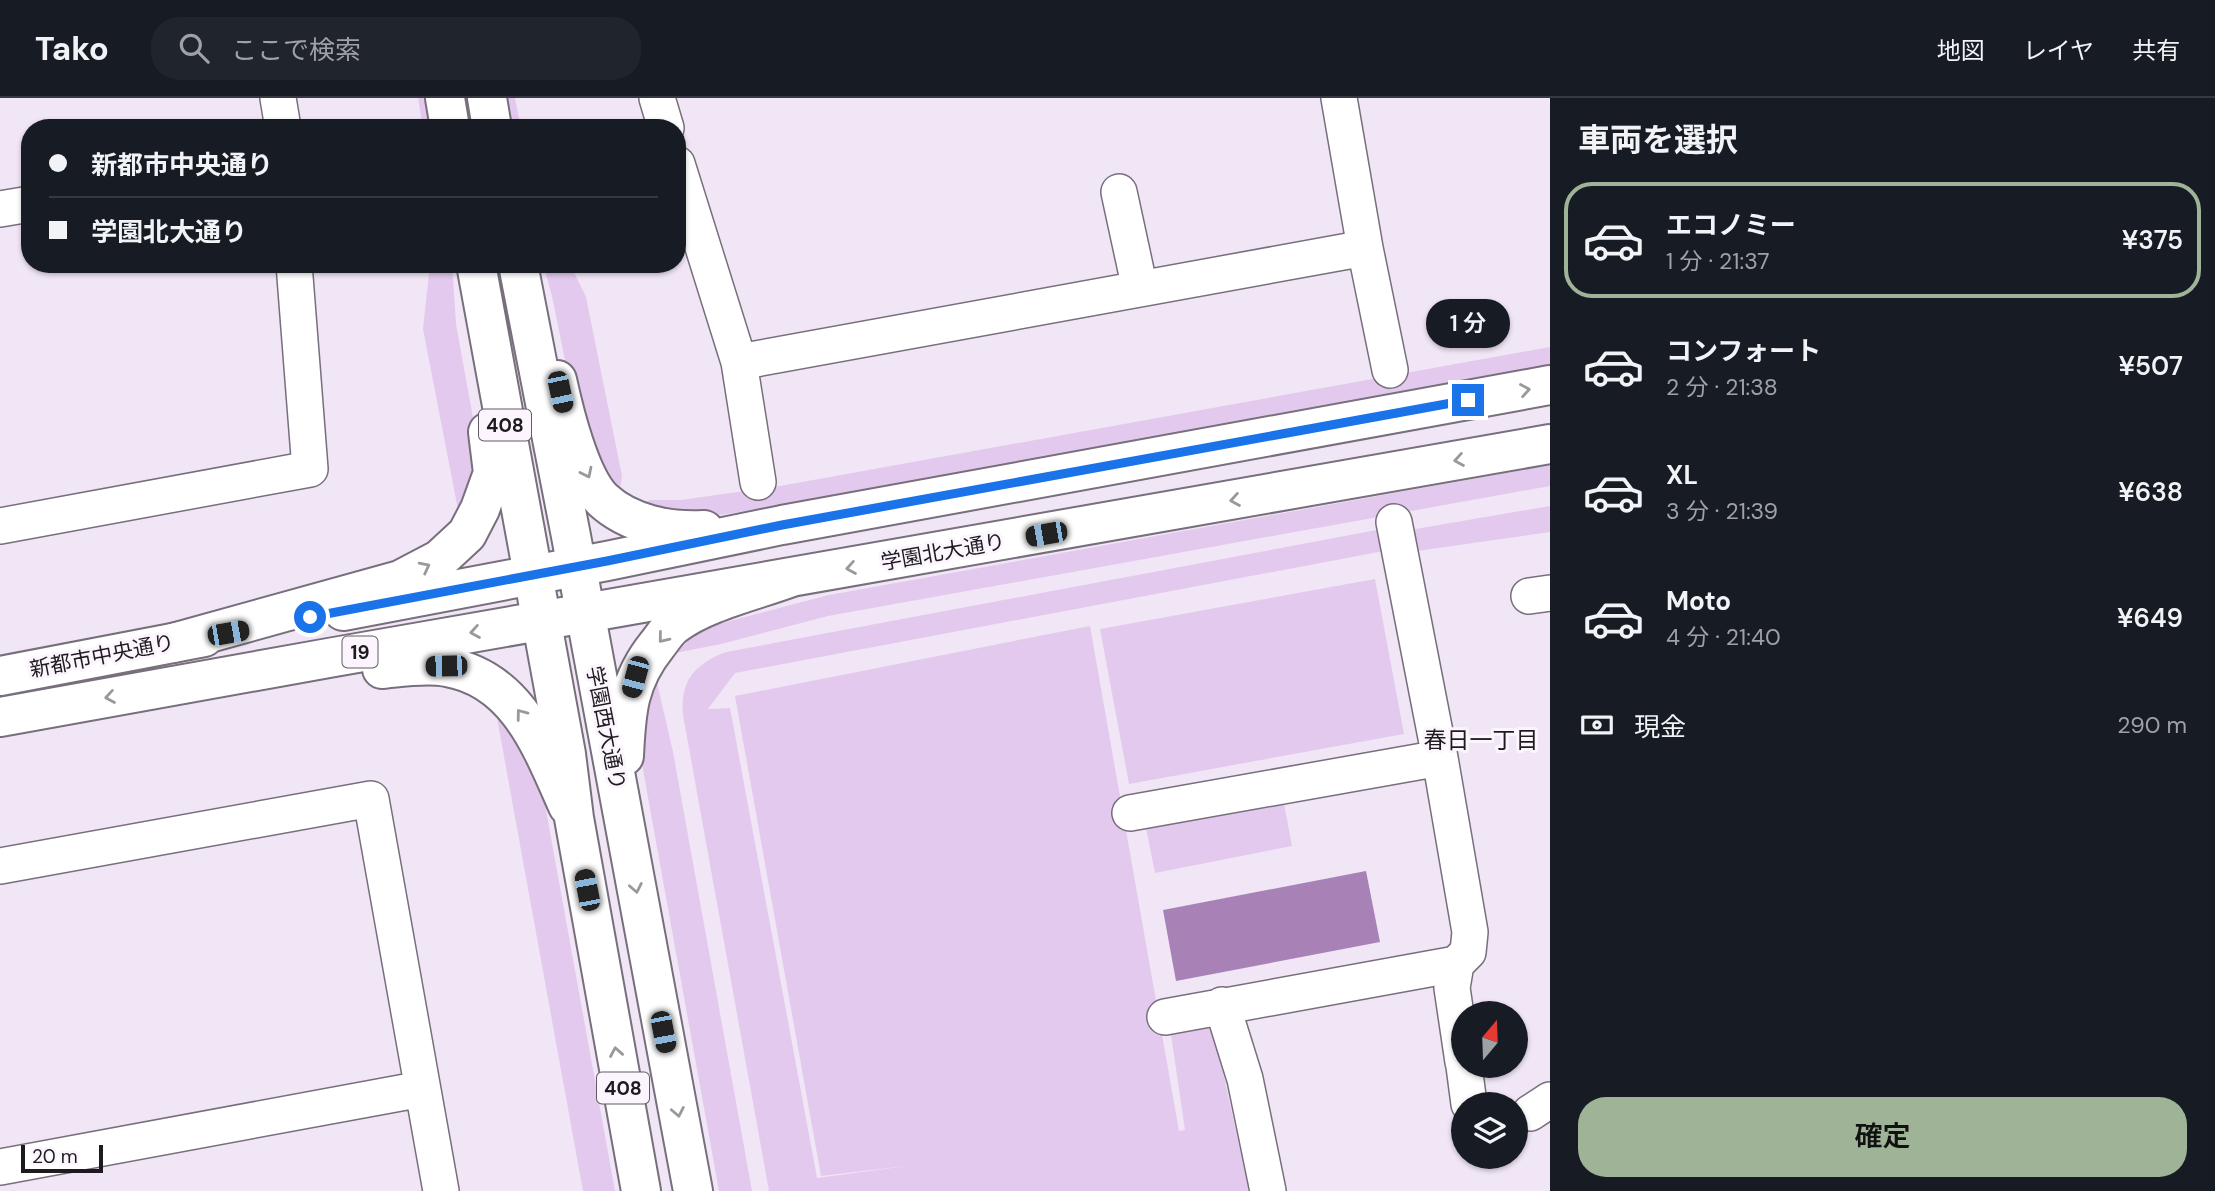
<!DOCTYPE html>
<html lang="ja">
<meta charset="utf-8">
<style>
body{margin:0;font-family:"DM Sans","Noto Sans JP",sans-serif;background:#20242c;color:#f1f3f6;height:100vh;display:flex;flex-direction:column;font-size:26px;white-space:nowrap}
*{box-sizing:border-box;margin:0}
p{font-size:23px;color:#9ea1a6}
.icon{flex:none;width:38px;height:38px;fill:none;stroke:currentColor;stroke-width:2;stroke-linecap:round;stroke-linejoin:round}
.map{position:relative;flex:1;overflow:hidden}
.sheet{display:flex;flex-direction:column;background:#171b24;width:665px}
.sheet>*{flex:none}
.hud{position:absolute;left:21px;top:21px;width:665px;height:154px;border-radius:28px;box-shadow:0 2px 5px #0004;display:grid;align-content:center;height:154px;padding:0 28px;background:#171b24}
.needle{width:46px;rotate:19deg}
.tools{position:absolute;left:1451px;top:903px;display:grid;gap:14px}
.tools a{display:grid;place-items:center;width:77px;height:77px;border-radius:50%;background:#171b24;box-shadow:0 2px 5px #0004;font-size:35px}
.scale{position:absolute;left:21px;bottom:18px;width:82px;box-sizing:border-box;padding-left:7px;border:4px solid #1e1b20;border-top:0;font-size:19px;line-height:24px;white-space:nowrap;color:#1e1b20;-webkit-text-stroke:5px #fcf5fe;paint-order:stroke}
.end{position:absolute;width:32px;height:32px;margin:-16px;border:9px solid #1a73e8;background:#fff;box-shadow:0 0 0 4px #fff}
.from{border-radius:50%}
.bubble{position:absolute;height:49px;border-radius:24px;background:#171b24;box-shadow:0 2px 5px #0004;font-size:23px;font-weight:600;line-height:49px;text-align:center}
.car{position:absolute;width:21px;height:42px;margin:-21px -10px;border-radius:9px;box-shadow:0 0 5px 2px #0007;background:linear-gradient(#222 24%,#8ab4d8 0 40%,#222 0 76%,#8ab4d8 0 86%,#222 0)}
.hud b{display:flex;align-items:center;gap:24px;height:66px;font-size:26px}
.hud b+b{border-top:2px solid #363941}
.hud i{width:18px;height:18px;background:#f1f3f6}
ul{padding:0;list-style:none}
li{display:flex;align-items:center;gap:21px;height:116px;margin:0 14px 10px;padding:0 14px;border:4px solid transparent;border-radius:28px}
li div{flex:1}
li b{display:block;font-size:26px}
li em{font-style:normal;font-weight:600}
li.active{border-color:#9fb397}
li>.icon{width:63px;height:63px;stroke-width:1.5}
h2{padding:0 28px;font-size:32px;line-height:84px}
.pay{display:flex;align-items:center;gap:18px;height:77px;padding:0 28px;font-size:26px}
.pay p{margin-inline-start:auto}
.button{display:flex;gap:14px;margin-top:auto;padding:14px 28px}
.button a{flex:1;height:80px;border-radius:28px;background:#9fb397;color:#111;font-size:28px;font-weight:600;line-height:80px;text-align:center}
header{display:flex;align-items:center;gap:42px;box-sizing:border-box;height:98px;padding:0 35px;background:#171b24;border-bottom:2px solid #363941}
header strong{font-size:33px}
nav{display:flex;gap:38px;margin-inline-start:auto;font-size:24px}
.search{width:490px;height:63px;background:#20242c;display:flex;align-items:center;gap:18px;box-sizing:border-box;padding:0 24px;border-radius:28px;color:#9ea1a6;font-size:26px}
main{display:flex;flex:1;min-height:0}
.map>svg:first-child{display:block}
</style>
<header>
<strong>Tako</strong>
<div class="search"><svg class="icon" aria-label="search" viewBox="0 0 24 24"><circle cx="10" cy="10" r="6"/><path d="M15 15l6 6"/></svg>ここで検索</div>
<nav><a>地図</a><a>レイヤ</a><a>共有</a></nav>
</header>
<main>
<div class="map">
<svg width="1550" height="1093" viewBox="0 0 1550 1093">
<rect width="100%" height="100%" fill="#f1e6f5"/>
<path fill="#e3c9ee" d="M 418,0 L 430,0 L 436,30 L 423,30 Z
M 504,0 L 515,0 L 521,30 L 509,30 Z
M 430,166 L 452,166 L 456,226 L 477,342 L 476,367 L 460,422 L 423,231 Z
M 543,166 L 570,166 L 586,199 L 622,378 L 619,397 L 610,391 L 576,317 L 552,198 Z
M 1550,249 L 1550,270 L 785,407 L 693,421 L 632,408 L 650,402 L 681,402 L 780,388 Z
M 1550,367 L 1550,388 L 828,518 L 721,546 L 665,557 L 688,534 L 829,497 Z
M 1550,408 L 1550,434 L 1410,454 L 1404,433 Z
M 1382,431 L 1384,453 L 735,575 L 708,611 L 730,610 L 817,1080 L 914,1067 L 821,1078 L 735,598 L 1090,528 L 1179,1033 L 1185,1032 L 1170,930 L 1212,924 L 1249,1093 L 769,1093 L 683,617 C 680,582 695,566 726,554 Z
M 1375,481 L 1404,636 L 1129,686 L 1100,531 Z
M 655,576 L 673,654 L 752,1093 L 719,1093 L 638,644 Z
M 495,609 L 506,616 L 542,690 L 615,1093 L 583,1093 Z
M 1282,695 L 1292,748 L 1155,775 L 1144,720 Z"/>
<path fill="#a882b7" d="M 1366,773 L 1380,844 L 1176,883 L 1163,812 Z"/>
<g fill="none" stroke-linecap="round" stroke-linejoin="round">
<defs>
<path id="minor" d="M 278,0 L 283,30
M 657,0 L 666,30
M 1339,0 L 1365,150 L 1390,272
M 677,66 L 739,264 L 1365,150
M 1119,94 L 1140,191
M 0,111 L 30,106
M 739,264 L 758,384
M 1394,424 L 1440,660 L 1470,834 L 1468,854 L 1456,866 L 1452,890 L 1463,964
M 0,428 L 310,371 L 294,166
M 1529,498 L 1550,495
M 1130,715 L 1440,660
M 0,768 L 371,701 L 441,1093
M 1222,907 L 1245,981 L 1268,1093
M 1165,919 L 1456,866
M 1464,968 L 1469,1006
M 1530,1015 L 1550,1002
M 0,1069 L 422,991"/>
<path id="major" d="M 557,282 C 564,314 580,380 603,402 C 629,426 669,434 704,432
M 343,513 L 607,463 L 782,427 L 1550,287
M 382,571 C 402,569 427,565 447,569 C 518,581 542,650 568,708
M 0,578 L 204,539
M 0,619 C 516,525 1033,438 1550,346"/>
<path id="highway" d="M 445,0 L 450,30
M 487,0 L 492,30
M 476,166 L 566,656 L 574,720 L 641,1093
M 518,166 L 571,438 L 693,1093
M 173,545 L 400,482 L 440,461 L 467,436 L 480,411 L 493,375 L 488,334
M 624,658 C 626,614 628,583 657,547 C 662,541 667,532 674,527 C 704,504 754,493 789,480"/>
</defs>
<use href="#minor" stroke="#786f7c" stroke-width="38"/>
<use href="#major" stroke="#786f7c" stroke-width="42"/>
<use href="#highway" stroke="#786f7c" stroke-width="42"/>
<use href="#minor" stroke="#fff" stroke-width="35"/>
<use href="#major" stroke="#fff" stroke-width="38"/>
<use href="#highway" stroke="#fff" stroke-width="38"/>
</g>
<defs><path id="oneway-chevron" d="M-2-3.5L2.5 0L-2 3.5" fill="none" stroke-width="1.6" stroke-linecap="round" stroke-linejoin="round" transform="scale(1.75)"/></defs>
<g stroke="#9a989b">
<use href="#oneway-chevron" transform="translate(1525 292) rotate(-10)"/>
<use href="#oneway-chevron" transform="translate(1459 362) rotate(170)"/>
<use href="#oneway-chevron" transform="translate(587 375) rotate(64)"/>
<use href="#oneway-chevron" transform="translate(1235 402) rotate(170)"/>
<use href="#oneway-chevron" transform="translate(425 469) rotate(-27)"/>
<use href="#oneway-chevron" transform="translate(851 470) rotate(170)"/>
<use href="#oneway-chevron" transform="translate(475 534) rotate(170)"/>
<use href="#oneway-chevron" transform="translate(663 540) rotate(129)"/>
<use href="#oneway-chevron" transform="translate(110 599) rotate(170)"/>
<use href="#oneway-chevron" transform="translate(521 616) rotate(-127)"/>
<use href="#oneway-chevron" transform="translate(636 790) rotate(79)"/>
<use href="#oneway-chevron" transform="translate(616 954) rotate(-100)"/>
<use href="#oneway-chevron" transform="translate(678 1014) rotate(79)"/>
</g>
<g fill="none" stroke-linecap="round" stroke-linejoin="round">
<path stroke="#1a73e8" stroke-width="9" d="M 310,519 L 607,463 L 782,427 L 1468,302"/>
</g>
<g text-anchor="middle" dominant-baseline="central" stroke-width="6" stroke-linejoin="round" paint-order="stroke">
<g fill="#fcf5fe" stroke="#615c63" stroke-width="2">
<rect x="479" y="311.5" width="52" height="31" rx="5"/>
<rect x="342.5" y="538.5" width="35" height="31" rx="5"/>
<rect x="597" y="974.5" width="52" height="31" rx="5"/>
</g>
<g font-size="19" font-weight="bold" fill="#1e1b20">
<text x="505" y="327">408</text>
<text x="360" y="554">19</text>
<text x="623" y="990">408</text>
</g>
<g font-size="21" fill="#1e1b20" stroke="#fcf5fe">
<text transform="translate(943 454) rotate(-10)">学園北大通り</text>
<text transform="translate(102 558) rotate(-11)">新都市中央通り</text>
<text transform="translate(606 630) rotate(79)">学園西大通り</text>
</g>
<g font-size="23" fill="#1e1b20" stroke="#fcf5fe">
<text x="1481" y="642">春日一丁目</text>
</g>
</g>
</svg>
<div class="tools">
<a><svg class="needle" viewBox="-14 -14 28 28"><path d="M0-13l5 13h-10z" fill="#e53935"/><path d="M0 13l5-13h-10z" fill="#9ea1a6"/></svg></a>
<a><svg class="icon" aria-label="layers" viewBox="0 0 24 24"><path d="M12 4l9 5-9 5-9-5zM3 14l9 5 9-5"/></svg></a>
</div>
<div class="scale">20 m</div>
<i class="end from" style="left:310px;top:519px"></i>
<i class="end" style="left:1468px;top:302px"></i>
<div class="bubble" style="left:1426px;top:201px;width:84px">1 分</div>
<i class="car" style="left:560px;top:294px;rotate:168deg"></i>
<i class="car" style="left:1046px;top:436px;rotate:260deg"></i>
<i class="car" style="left:228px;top:535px;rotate:80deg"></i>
<i class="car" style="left:446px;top:568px;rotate:269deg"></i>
<i class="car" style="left:635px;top:579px;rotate:195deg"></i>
<i class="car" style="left:587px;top:792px;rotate:349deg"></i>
<i class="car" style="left:663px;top:934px;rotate:169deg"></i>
<div class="hud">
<b><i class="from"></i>新都市中央通り</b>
<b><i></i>学園北大通り</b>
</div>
</div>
<section class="sheet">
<h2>車両を選択</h2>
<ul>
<li class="active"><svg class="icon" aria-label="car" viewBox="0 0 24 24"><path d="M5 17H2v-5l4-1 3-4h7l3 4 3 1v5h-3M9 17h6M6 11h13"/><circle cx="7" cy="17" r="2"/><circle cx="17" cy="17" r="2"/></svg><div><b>エコノミー</b><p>1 分 · 21:37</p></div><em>¥375</em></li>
<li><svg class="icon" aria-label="car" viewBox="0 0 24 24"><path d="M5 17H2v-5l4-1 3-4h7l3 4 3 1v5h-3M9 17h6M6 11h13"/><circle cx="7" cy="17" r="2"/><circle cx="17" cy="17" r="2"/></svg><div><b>コンフォート</b><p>2 分 · 21:38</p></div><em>¥507</em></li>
<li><svg class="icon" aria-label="car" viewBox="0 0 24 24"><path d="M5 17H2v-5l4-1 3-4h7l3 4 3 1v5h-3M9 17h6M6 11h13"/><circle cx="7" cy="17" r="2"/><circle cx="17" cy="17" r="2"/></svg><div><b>XL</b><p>3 分 · 21:39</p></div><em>¥638</em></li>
<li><svg class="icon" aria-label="car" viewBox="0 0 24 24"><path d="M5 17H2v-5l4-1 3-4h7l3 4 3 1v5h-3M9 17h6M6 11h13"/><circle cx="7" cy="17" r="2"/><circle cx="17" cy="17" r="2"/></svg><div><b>Moto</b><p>4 分 · 21:40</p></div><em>¥649</em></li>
</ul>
<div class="pay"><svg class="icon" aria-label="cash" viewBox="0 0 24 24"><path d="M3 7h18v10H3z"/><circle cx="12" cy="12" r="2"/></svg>現金<p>290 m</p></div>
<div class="button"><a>確定</a></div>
</section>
</main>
